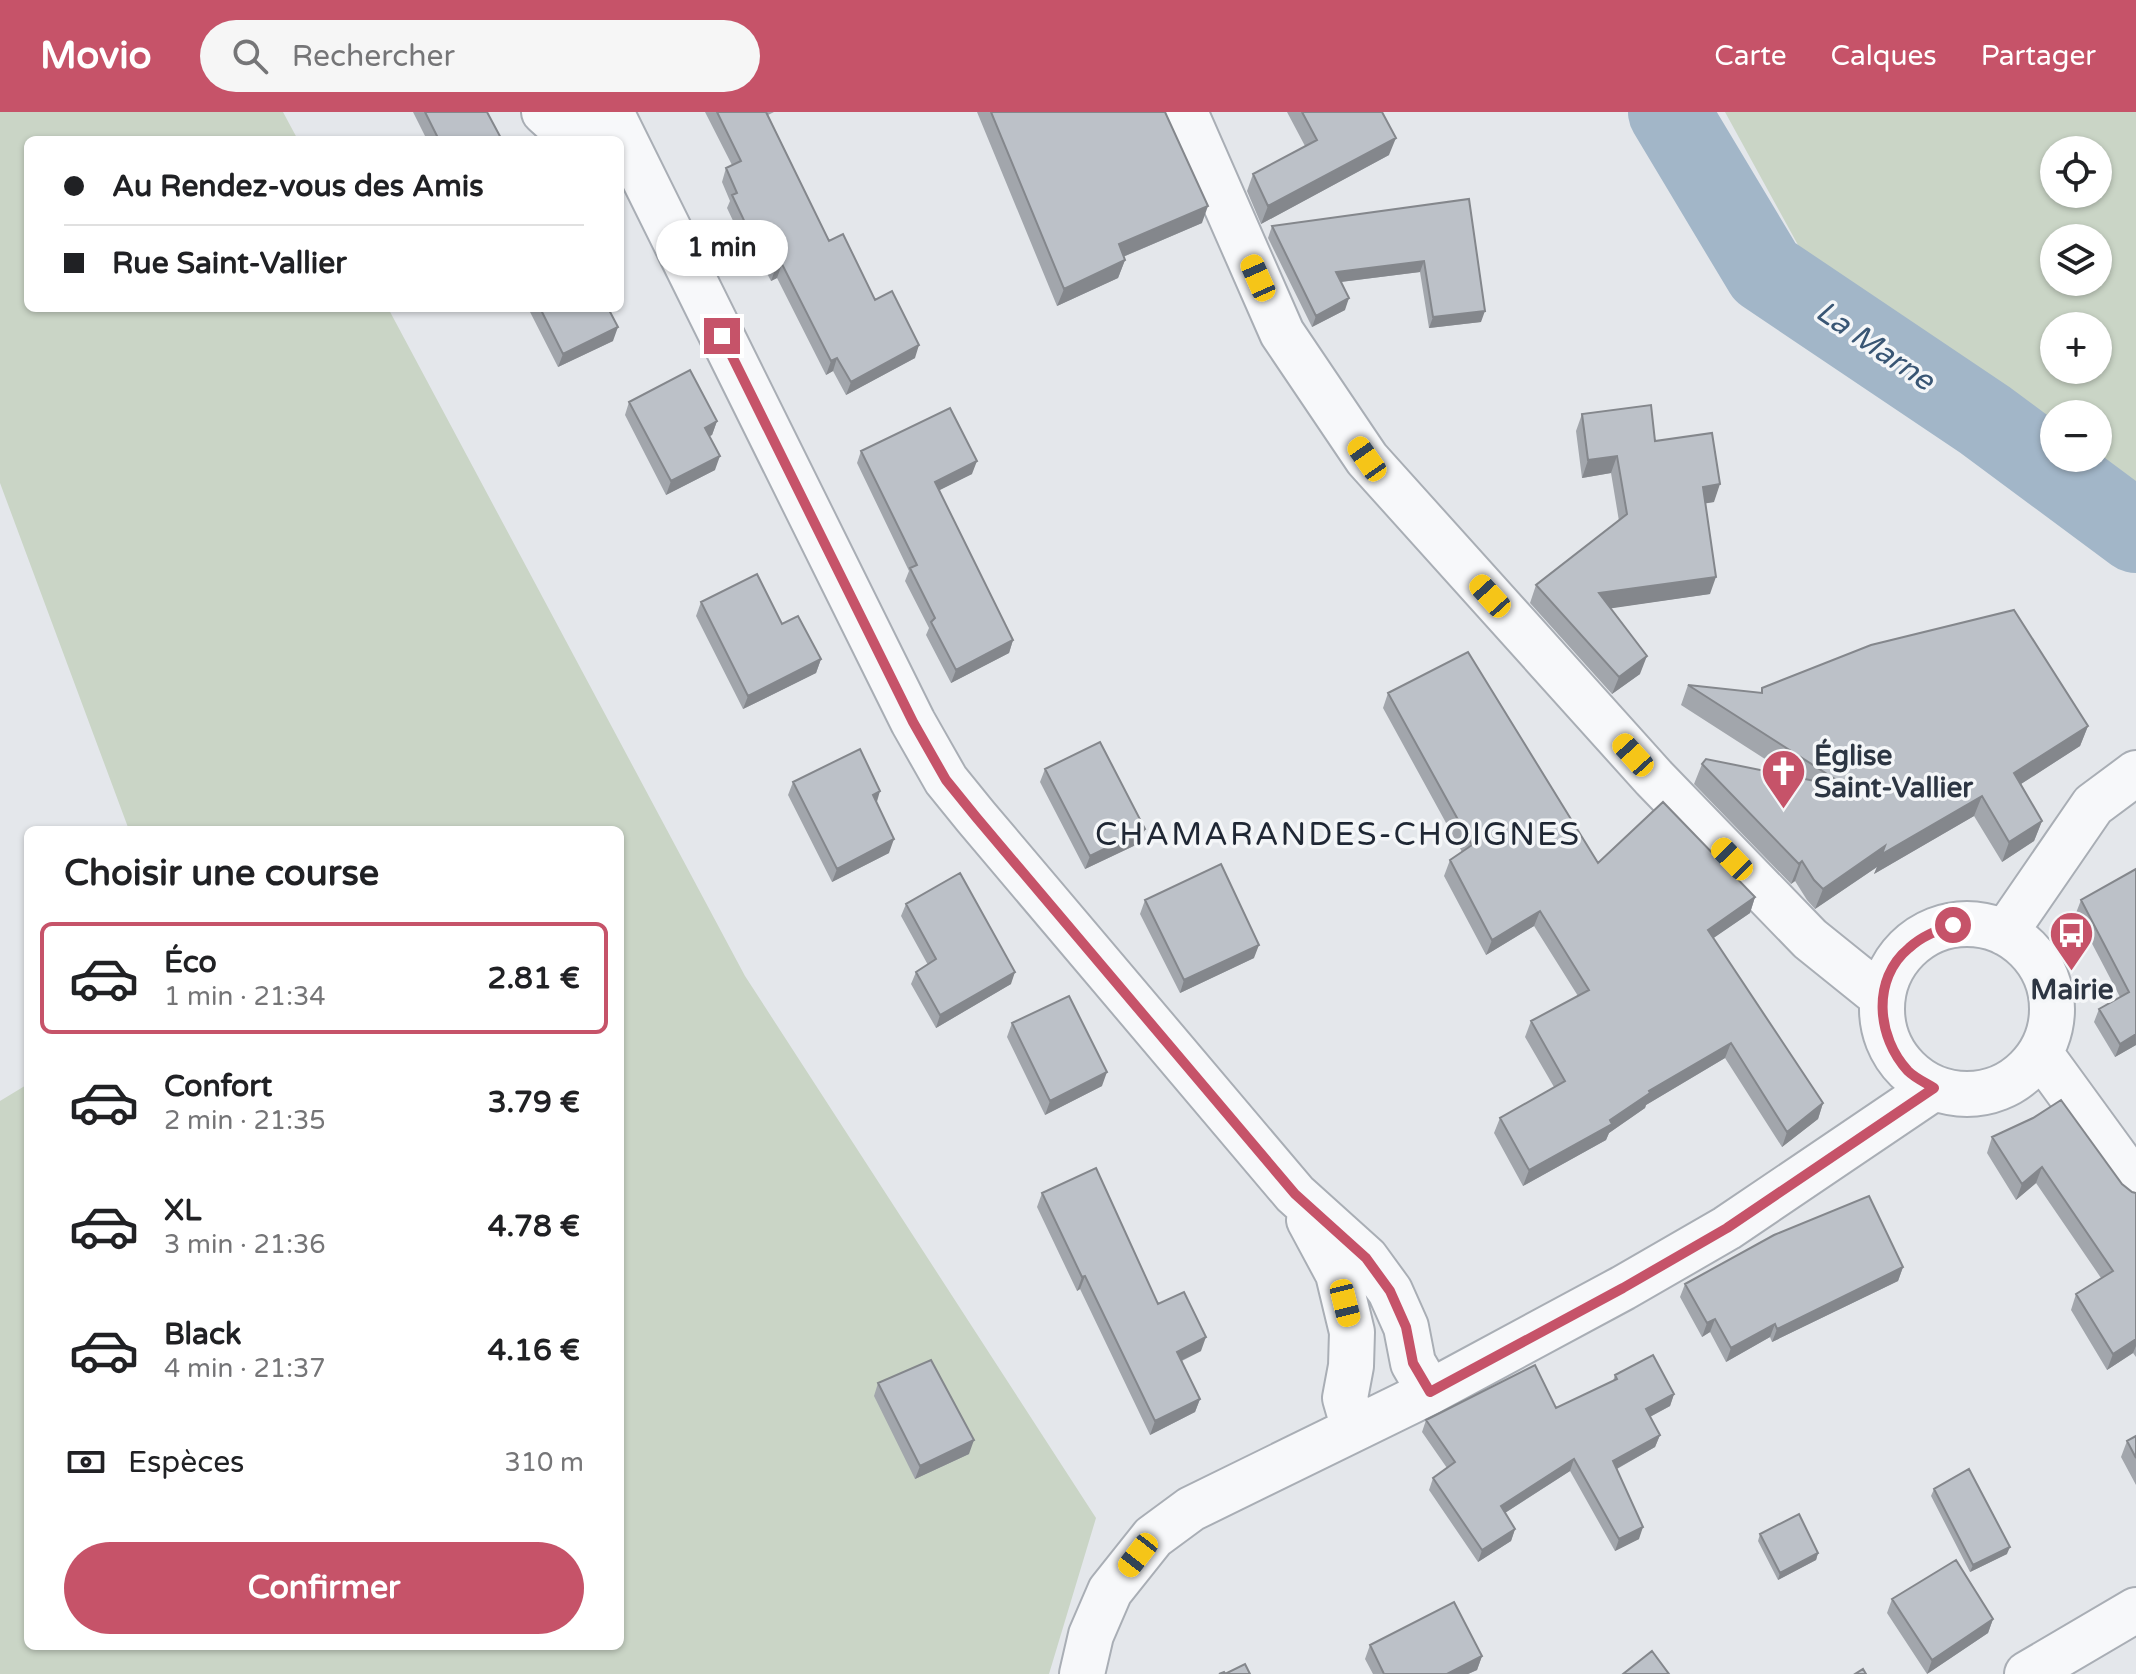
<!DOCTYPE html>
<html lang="fr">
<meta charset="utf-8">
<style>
body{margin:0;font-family:"Varela Round",sans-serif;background:#f6f6f6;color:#202124;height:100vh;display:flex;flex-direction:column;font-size:30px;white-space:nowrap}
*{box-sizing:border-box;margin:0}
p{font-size:26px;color:#757577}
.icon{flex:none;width:44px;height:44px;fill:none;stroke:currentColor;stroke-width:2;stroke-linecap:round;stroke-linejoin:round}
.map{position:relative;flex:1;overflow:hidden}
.details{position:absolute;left:24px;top:714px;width:600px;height:824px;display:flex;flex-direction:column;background:#fff;border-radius:12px;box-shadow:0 2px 6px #0004}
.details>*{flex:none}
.guide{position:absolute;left:24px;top:24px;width:600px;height:176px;border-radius:12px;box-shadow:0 2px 6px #0004;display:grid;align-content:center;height:176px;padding:0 40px;background:#fff}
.fabs{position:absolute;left:2040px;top:24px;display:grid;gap:16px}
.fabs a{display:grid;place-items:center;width:72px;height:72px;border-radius:50%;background:#fff;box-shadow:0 2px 6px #0004;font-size:40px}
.end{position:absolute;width:36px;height:36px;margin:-18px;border:10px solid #c65369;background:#fff;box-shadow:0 0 0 4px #fff}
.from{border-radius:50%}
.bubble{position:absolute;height:56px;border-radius:28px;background:#fff;box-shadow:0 2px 6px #0004;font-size:26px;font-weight:700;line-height:56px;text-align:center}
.car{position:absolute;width:24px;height:48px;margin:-24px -12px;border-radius:10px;box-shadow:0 0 6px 2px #0007;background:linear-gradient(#f5c518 24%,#345 0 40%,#f5c518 0 76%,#345 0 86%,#f5c518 0)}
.guide b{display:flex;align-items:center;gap:28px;height:76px;font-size:30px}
.guide b+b{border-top:2px solid #e0e0e0}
.guide i{width:20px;height:20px;background:#202124}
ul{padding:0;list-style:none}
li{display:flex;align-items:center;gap:24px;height:112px;margin:0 16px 12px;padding:0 24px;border:4px solid transparent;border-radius:12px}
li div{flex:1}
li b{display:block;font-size:30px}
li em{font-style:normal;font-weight:700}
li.on{border-color:#c65369}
li>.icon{width:72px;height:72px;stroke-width:1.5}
h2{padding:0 40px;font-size:36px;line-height:96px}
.pay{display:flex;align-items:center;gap:20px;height:88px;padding:0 40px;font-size:30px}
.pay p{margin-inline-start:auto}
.action{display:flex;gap:16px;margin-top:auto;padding:16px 40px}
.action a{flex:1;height:92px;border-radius:48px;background:#c65369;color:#fff;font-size:32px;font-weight:700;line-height:92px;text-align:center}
header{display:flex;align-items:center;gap:48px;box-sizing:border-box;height:112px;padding:0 40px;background:#c65369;color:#fff}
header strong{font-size:38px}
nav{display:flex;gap:44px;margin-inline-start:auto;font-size:28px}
.search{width:560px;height:72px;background:#f6f6f6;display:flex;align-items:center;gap:20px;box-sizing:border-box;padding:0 28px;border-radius:44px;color:#757577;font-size:30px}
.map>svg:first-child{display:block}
</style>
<header>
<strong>Movio</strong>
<div class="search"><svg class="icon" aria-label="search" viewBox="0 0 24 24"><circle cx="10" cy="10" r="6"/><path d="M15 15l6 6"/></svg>Rechercher</div>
<nav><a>Carte</a><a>Calques</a><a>Partager</a></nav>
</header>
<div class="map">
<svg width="2136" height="1562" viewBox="0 0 2136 1562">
<rect width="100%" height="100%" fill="#e4e7eb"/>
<path fill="#cad5c6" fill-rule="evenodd" d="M 0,0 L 283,0 L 298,28 L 28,28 L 28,196 L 388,196 L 745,864 L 1096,1406 L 1049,1562 L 0,1562 L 0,989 L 28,972 L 28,1534 L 620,1534 L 620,718 L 129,718 L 0,371 Z
M 1725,0 L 2136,0 L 2136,398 L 2064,346 L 2098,346 L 2098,302 L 2054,302 L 2054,338 L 1815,164 ZM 2054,38 L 2098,38 L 2098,82 L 2054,82 ZM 2054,126 L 2098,126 L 2098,170 L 2054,170 ZM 2054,214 L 2098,214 L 2098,258 L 2054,258 Z"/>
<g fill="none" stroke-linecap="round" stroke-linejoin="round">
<path stroke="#a2b6c8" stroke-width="82" d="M 1669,0 L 1765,160 L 1985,308 L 2136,420"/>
<defs>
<path id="minor" d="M 544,0 L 555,10 L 590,16 L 619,28
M 611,0 L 913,610 L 946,668 L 976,705 L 1295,1082 L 1366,1146 L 1390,1179 L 1406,1215 L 1413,1251 L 1430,1280
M 1185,0 L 1282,221 L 1367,347 L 1654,666 L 1810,827 L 1882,885
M1882 897a85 85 0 1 1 170 0a85 85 0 1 1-170 0Z
M 2005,821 L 2093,693 L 2136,661
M 2040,941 L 2136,1073
M 1309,1108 L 1338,1162 L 1352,1220 L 1351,1254 L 1345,1286 L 1354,1317
M 1082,1562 L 1091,1523 L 1110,1479 L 1153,1425 L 1191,1397 L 1430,1280 L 1623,1176 L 1727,1116 L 1934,976
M 2027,1562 L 2136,1498"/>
</defs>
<use href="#minor" stroke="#a9aeb5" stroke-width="48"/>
<use href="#minor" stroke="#f7f8fa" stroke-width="44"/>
</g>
<path fill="#a2a6ac" d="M 413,0 L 487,0 L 502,28 L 427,28 Z
M 705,0 L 774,0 L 768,3 L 829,129 L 875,188 L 915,246 L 846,283 L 833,259 L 826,263 L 777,166 L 771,169 L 759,146 L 752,149 L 727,96 L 730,89 L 722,70 L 726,56 L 732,53 Z
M 977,0 L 1165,0 L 1202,111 L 1123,145 L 1125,148 L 1118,166 L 1057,194 Z
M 1287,0 L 1382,0 L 1389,43 L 1261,112 L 1247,79 L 1253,62 L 1305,34 Z
M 1469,87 L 1481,210 L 1429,216 L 1420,160 L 1341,170 L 1345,198 L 1312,215 L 1268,126 L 1272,114 Z
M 528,196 L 608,196 L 613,229 L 558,255 Z
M 629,290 L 717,309 L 712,323 L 709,324 L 715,358 L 666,383 L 625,303 Z
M 1582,302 L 1655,329 L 1714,390 L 1705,391 L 1710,482 L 1610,496 L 1640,562 L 1612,582 L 1530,491 L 1536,473 L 1619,409 L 1611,361 L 1582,366 L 1576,319 Z
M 861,339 L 972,362 L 939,378 L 1013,528 L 1009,541 L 951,571 L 926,523 L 929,516 L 905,469 L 909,459 L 857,351 Z
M 701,490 L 782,512 L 821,547 L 816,561 L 743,597 L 696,504 Z
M 1688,573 L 1761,581 L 1762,576 L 2088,614 L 2080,634 L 2021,672 L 2042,709 L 2034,729 L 2002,750 L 1974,704 L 1874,762 L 1877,755 L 1815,797 L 1807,788 L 1795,769 L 1791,772 L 1694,672 L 1702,652 L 1793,665 L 1681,593 Z
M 1388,581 L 1598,751 L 1755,785 L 1750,801 L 1713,826 L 1823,991 L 1818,1007 L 1782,1035 L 1725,946 L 1646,993 L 1645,996 L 1609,1021 L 1606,1028 L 1523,1074 L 1494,1021 L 1500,1006 L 1554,975 L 1525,925 L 1531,909 L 1578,884 L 1534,814 L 1486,843 L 1444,764 L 1450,748 L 1462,740 L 1383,596 Z
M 1045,657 L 1145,717 L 1140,731 L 1085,757 L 1040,670 Z
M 793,670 L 889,741 L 832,770 L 788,683 Z
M 2136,757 L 2136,933 L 2115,945 L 2094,910 L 2099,897 L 2120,885 L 2076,801 L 2081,788 Z
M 1145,788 L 1254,846 L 1180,881 L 1140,802 Z
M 906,792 L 1011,872 L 936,916 L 911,872 L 916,860 L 928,853 L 901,804 Z
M 1012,911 L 1102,974 L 1045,1003 L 1007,925 Z
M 1992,1025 L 2122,1072 L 2132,1080 L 2136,1081 L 2136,1245 L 2133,1241 L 2107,1258 L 2071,1198 L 2076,1182 L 2101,1166 L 2036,1071 L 2016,1088 L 1987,1041 Z
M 1042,1081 L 1158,1192 L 1201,1239 L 1182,1249 L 1200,1287 L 1195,1300 L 1150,1323 L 1080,1177 L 1077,1179 L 1037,1095 Z
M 1903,1155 L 1898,1169 L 1772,1230 L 1770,1225 L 1726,1250 L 1710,1220 L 1702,1225 L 1680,1185 L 1685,1172 Z
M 1615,1263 L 1674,1282 L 1670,1294 L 1650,1305 L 1660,1323 L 1655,1335 L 1617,1357 L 1639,1427 L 1615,1439 L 1570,1359 L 1505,1401 L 1515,1417 L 1511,1429 L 1478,1450 L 1429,1378 L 1433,1366 L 1447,1356 L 1422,1320 L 1426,1308 L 1556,1296 L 1613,1269 Z
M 878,1271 L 969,1342 L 915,1367 L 874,1284 Z
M 2136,1324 L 2136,1373 L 2121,1345 L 2127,1329 Z
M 1934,1377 L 2007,1442 L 1970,1460 L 1931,1384 Z
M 1760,1422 L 1818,1441 L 1816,1448 L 1778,1468 L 1758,1429 Z
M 1892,1487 L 1993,1507 L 1988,1521 L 1927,1562 L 1887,1501 Z
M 1370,1533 L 1482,1544 L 1477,1558 L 1468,1562 L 1373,1562 L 1365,1547 Z"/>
<path fill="#84878c" d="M 1396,26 L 1389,43 L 1261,112 L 1268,94 Z
M 1208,94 L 1202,111 L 1113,149 L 1119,132 Z
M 763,132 L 759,146 L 752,149 L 757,136 Z
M 1125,148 L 1118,166 L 1057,194 L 1064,177 Z
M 1424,149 L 1420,160 L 1332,171 L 1336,160 Z
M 782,152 L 777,166 L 771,169 L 776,155 Z
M 1349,186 L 1345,198 L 1312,215 L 1316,204 Z
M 1485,199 L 1481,210 L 1429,216 L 1433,205 Z
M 618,215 L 613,229 L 558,255 L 563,242 Z
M 919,233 L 915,246 L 846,283 L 851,270 Z
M 837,246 L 833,259 L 826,263 L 831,249 Z
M 717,309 L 712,323 L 700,329 L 705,316 Z
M 720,344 L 715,358 L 666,383 L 671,369 Z
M 1617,344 L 1611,361 L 1582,366 L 1588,348 Z
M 977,349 L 972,362 L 930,383 L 935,370 Z
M 1720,372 L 1714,390 L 1696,393 L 1703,375 Z
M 1716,465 L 1710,482 L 1593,499 L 1599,481 Z
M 1013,528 L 1009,541 L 951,571 L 956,558 Z
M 1647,544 L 1640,562 L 1612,582 L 1619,565 Z
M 821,547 L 816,561 L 743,597 L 748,584 Z
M 2088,614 L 2080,634 L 2007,681 L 2014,661 Z
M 880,679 L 876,693 L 873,683 Z
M 1982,684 L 1974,704 L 1874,762 L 1877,755 L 1815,797 L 1823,777 L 1885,734 Z
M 2042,709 L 2034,729 L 2002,750 L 2009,730 Z
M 1145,717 L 1140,731 L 1085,757 L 1090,744 Z
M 894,727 L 889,741 L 832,770 L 837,757 Z
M 1802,749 L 1795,769 L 1791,772 L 1799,752 Z
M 1755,785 L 1750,801 L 1702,834 L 1708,818 Z
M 1540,799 L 1534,814 L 1486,843 L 1492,828 Z
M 1259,833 L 1254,846 L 1180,881 L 1184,868 Z
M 1015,860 L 1011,872 L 936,916 L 940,903 Z
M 2136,922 L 2136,933 L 2115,945 L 2120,932 Z
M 1731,931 L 1725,946 L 1646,993 L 1645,996 L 1609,1021 L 1606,1028 L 1523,1074 L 1529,1058 L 1610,1008 L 1649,979 Z
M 1107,960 L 1102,974 L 1045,1003 L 1050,989 Z
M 1823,991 L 1818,1007 L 1782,1035 L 1787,1020 Z
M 2042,1055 L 2036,1071 L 2016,1088 L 2022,1072 Z
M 1903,1155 L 1898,1169 L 1772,1230 L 1777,1217 Z
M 1085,1164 L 1080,1177 L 1077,1179 L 1082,1165 Z
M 1715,1207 L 1710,1220 L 1702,1225 L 1707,1211 Z
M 1775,1212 L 1770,1225 L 1726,1250 L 1731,1236 Z
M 1206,1225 L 1201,1239 L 1172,1253 L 1177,1240 Z
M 2136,1227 L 2136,1234 L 2133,1241 L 2107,1258 L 2113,1242 Z
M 1674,1282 L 1670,1294 L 1642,1309 L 1646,1297 Z
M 1200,1287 L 1195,1300 L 1150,1323 L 1155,1309 Z
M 1660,1323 L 1655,1335 L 1609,1361 L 1613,1349 Z
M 974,1328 L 969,1342 L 915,1367 L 920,1354 Z
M 1574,1347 L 1570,1359 L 1497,1406 L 1501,1394 Z
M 1643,1415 L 1639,1427 L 1615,1439 L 1619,1427 Z
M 1515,1417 L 1511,1429 L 1478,1450 L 1482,1438 Z
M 2010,1435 L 2007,1442 L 1970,1460 L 1973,1453 Z
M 1818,1441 L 1816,1448 L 1778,1468 L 1780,1461 Z
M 1993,1507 L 1988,1521 L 1927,1562 L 1932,1548 Z
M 1482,1544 L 1477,1558 L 1468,1562 L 1447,1562 Z"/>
<path fill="#bcc1c8" stroke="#84878c" stroke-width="2" d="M 425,0 L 487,0 L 502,28 L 439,28 Z
M 717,0 L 766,0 L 829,129 L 843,122 L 875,188 L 892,179 L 919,233 L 851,270 L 837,246 L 831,249 L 782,152 L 776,155 L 763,132 L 757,136 L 732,83 L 737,81 L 726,56 L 741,49 Z
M 991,0 L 1165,0 L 1208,94 L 1119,132 L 1125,148 L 1064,177 Z
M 1302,0 L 1382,0 L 1396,26 L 1268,94 L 1253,62 L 1317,28 Z
M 1469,87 L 1485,199 L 1433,205 L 1424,149 L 1336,160 L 1349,186 L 1316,204 L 1272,114 Z
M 540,196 L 608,196 L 618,215 L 563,242 Z
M 690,258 L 717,309 L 705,316 L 720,344 L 671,369 L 629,290 Z
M 1651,293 L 1655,329 L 1712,321 L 1720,372 L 1703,375 L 1716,465 L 1599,481 L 1647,544 L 1619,565 L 1536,473 L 1627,402 L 1617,344 L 1588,348 L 1582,302 Z
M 950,296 L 977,349 L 935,370 L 1013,528 L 956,558 L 931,510 L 935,506 L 910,456 L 917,453 L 861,339 Z
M 757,462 L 782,512 L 798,504 L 821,547 L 748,584 L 701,490 Z
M 2014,498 L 2088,614 L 2014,661 L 2042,709 L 2009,730 L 1982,684 L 1882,742 L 1885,734 L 1823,777 L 1814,768 L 1802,749 L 1799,752 L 1702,652 L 1706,647 L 1849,676 L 1688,573 L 1762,581 L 1762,576 L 1871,533 Z
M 1468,540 L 1598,751 L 1663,690 L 1755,785 L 1708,818 L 1823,991 L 1787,1020 L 1731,931 L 1649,979 L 1650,981 L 1610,1008 L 1612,1012 L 1529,1058 L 1500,1006 L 1565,969 L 1531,909 L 1589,878 L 1540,799 L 1492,828 L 1450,748 L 1472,733 L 1388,581 Z
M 1100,630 L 1145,717 L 1090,744 L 1045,657 Z
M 860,637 L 880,679 L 873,683 L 894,727 L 837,757 L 793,670 Z
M 1221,752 L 1259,833 L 1184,868 L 1145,788 Z
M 2136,757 L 2136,922 L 2120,932 L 2099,897 L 2129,880 L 2081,788 Z
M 960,761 L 1015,860 L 940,903 L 916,860 L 936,847 L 906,792 Z
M 1069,884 L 1107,960 L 1050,989 L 1012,911 Z
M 2061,988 L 2122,1072 L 2132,1080 L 2136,1081 L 2136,1227 L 2113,1242 L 2076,1182 L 2113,1159 L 2042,1055 L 2022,1072 L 1992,1025 L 2033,1006 Z
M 1096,1056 L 1158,1192 L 1184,1180 L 1206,1225 L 1177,1240 L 1200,1287 L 1155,1309 L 1085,1164 L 1082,1165 L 1042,1081 Z
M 1869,1084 L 1903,1155 L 1777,1217 L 1775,1212 L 1731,1236 L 1715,1207 L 1707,1211 L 1685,1172 L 1774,1123 Z
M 1653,1243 L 1674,1282 L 1646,1297 L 1660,1323 L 1613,1349 L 1643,1415 L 1619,1427 L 1574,1347 L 1501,1394 L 1515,1417 L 1482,1438 L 1433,1366 L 1455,1350 L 1426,1308 L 1535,1253 L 1556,1296 L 1617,1267 L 1615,1263 Z
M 931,1248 L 974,1328 L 920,1354 L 878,1271 Z
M 2136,1324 L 2136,1346 L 2127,1329 Z
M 1969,1357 L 2010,1435 L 1973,1453 L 1934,1377 Z
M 1799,1402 L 1818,1441 L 1780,1461 L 1760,1422 Z
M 1956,1448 L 1993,1507 L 1932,1548 L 1892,1487 Z
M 1454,1490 L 1482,1544 L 1447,1562 L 1384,1562 L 1370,1533 Z
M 1652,1539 L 1669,1562 L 1623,1562 Z
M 1245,1552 L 1250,1562 L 1219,1562 L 1224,1560 L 1225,1562 Z
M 1863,1557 L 1866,1562 L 1855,1562 Z"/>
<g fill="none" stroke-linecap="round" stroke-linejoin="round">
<path stroke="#c65369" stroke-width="10" d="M 722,224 L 913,610 L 946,668 L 976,705 L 1295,1082 L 1366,1146 L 1390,1179 L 1406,1215 L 1413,1251 L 1430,1280 L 1623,1176 L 1727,1116 L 1934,976 C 1926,971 1915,966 1908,959 C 1877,926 1871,867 1909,836 C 1922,824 1936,819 1953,813"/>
</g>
<defs>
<symbol id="church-pin" viewBox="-11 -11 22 30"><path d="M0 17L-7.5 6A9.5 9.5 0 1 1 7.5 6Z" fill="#c65369" stroke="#f4f6f8"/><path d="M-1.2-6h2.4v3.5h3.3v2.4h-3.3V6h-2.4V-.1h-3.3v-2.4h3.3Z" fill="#fff"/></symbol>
<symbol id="bus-pin" viewBox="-11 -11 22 30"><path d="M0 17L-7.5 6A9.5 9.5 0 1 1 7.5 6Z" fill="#c65369" stroke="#f4f6f8"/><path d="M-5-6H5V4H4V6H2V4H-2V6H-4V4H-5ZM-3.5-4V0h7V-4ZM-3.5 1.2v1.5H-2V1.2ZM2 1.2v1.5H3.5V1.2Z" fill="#fff"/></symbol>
</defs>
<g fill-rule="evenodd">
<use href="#church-pin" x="1758" y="634" width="51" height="69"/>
<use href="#bus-pin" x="2046" y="796" width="51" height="69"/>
</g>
<g text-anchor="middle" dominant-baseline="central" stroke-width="7" stroke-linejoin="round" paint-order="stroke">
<g font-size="28" font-weight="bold" fill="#2d3643" stroke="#f4f6f8" text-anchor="start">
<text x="1814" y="644">Église<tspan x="1814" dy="32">Saint-Vallier</tspan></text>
<text x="2072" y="878" text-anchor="middle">Mairie</text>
</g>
<g font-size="30" font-style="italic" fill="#395674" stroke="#f4f6f8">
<text transform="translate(1875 234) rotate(34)">La Marne</text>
</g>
<g font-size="32" letter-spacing="2" fill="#1f2734" stroke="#f4f6f8">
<text x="1338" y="723">CHAMARANDES-CHOIGNES</text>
</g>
</g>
</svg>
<div class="fabs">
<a><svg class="icon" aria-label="locate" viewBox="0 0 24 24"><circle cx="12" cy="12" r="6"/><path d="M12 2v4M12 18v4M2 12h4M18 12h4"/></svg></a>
<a><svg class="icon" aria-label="layers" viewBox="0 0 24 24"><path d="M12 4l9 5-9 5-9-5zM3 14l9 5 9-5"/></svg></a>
<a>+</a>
<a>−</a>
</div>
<i class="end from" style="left:1953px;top:813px"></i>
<i class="end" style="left:722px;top:224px"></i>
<div class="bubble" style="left:656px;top:108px;width:132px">1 min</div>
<i class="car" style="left:1258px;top:166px;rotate:336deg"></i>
<i class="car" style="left:1367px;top:347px;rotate:325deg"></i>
<i class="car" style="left:1490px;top:484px;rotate:318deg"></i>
<i class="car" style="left:1633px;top:643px;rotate:318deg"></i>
<i class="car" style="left:1732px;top:747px;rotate:316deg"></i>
<i class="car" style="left:1345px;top:1191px;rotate:166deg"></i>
<i class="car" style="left:1138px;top:1443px;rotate:218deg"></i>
<div class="guide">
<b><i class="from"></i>Au Rendez-vous des Amis</b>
<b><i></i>Rue Saint-Vallier</b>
</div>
<section class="details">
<h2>Choisir une course</h2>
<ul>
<li class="on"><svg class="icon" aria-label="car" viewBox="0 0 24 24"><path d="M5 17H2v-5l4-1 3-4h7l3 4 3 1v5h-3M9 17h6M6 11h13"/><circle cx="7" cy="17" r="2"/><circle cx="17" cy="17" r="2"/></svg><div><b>Éco</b><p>1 min · 21:34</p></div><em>2.81 €</em></li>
<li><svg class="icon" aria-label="car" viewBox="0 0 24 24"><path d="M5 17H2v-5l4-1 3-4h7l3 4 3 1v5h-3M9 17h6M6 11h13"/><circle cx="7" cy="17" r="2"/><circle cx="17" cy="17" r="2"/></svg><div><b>Confort</b><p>2 min · 21:35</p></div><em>3.79 €</em></li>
<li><svg class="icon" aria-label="car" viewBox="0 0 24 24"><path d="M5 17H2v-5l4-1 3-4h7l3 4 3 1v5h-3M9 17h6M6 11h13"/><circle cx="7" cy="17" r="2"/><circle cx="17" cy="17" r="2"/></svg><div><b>XL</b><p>3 min · 21:36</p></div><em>4.78 €</em></li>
<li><svg class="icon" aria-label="car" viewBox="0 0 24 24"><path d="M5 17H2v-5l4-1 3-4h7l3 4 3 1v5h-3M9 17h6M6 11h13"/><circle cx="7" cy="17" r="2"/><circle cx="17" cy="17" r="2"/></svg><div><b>Black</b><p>4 min · 21:37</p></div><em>4.16 €</em></li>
</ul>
<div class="pay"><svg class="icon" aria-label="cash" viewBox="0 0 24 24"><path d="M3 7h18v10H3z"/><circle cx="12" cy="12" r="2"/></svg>Espèces<p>310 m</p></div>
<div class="action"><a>Confirmer</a></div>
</section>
</div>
